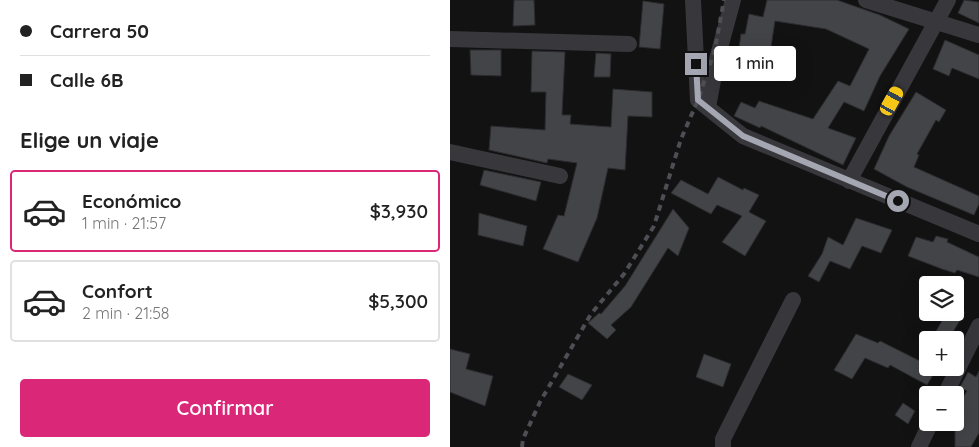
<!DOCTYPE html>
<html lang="es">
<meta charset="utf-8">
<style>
body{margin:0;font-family:Quicksand,sans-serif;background:#f2f2f2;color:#222;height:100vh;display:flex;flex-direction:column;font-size:19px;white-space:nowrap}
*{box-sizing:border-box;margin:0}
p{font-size:16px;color:#767676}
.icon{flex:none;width:28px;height:28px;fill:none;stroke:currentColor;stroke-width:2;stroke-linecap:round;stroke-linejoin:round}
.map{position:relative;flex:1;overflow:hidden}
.sheet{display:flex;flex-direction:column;background:#fff;width:450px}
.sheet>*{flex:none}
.banner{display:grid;align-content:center;height:110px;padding:0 20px;background:#fff}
.controls{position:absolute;left:469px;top:276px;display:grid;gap:10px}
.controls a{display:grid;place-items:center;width:45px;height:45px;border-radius:5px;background:#fff;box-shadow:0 5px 20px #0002;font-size:25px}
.end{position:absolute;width:22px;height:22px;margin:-11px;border:6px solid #a4a6b2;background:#111;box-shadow:0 0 0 2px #111}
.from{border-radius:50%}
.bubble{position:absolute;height:35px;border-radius:5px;background:#fff;box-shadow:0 5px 20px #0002;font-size:16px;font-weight:600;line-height:35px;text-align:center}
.car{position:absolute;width:15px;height:30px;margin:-15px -8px;border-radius:6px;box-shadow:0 0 4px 1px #0007;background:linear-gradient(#f5c518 24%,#345 0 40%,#f5c518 0 76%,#345 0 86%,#f5c518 0)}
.banner b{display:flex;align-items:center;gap:18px;height:48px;font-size:19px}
.banner b+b{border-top:1px solid #e0e0e0}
.banner i{width:12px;height:12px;background:#222}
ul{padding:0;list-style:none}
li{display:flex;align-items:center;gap:15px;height:82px;margin:0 10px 8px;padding:0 10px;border:2px solid #e0e0e0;border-radius:5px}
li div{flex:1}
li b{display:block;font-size:19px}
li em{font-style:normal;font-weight:600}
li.selected{border-color:#db2777}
li>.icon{width:45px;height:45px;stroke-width:1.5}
h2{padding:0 20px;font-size:22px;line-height:60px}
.action{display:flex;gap:10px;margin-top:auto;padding:10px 20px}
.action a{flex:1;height:58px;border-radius:5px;background:#db2777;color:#fff;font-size:20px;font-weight:600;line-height:58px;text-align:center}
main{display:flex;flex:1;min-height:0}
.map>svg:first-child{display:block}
</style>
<main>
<section class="sheet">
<div class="banner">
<b><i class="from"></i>Carrera 50</b>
<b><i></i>Calle 6B</b>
</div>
<h2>Elige un viaje</h2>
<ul>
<li class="selected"><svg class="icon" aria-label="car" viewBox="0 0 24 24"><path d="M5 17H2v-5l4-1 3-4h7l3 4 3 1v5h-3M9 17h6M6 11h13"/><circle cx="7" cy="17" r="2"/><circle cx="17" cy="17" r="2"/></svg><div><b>Económico</b><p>1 min · 21:57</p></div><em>$3,930</em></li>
<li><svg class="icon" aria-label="car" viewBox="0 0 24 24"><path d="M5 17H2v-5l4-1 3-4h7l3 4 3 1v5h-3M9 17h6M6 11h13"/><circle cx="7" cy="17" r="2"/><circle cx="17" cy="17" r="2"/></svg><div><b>Confort</b><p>2 min · 21:58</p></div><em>$5,300</em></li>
</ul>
<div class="action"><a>Confirmar</a></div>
</section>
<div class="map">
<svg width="529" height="447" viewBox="0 0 529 447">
<rect width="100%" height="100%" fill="#121213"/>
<path fill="#434448" stroke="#2c2c2f" d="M 64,0 L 84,0 L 85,25 L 63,26 Z
M 317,0 L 387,0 L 430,15 L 459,29 L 430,76 L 414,111 L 394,102 L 378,128 L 406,138 L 393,165 L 311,126 L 310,128 L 284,116 L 291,102 L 305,108 L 309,101 L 363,119 L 388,81 L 400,86 L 419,49 L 376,29 L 325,21 L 319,60 L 288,55 L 291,34 L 295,34 L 299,14 L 313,17 Z
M 514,0 L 529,2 L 529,23 L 508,13 Z
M 193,1 L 214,4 L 210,49 L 189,47 Z
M 495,40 L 529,55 L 529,79 L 502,68 L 499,76 L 483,69 Z
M 20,50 L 51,50 L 51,76 L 21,75 Z
M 82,51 L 115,52 L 112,115 L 121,115 L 120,124 L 161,127 L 163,89 L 202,92 L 202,117 L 178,116 L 175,170 L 158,168 L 147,218 L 128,262 L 93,249 L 108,215 L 114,216 L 127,163 L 98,159 L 97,163 L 39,150 L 41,126 L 95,130 L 96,92 L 81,92 Z
M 146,53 L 161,54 L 160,77 L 144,77 Z
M 466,92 L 496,110 L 489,122 L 486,120 L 467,154 L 469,155 L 464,167 L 529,196 L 529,204 L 524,215 L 457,187 L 424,169 L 439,136 Z
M 34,170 L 91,182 L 86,201 L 30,185 Z
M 268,177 L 293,190 L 294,188 L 309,195 L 299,212 L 316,221 L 295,256 L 272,242 L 292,216 L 267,205 L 261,214 L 221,193 L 231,180 L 258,194 Z
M 223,209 L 239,228 L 228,256 L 218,248 L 181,307 L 161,325 L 166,330 L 157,339 L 138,323 L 149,313 L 151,314 L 175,286 Z
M 29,213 L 77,226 L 73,246 L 28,235 Z
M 406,218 L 442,230 L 431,253 L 412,246 L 400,269 L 380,261 L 369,282 L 358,276 L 372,254 L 378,237 L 393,245 Z
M 486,236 L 498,239 L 497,242 L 529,257 L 529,277 L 507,270 L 505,273 L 492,269 L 458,256 L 466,237 L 483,242 Z
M 497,312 L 515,312 L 498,340 L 481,340 Z
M 406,334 L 428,343 L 430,341 L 478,365 L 478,368 L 486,370 L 477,385 L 440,365 L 438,368 L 415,358 L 402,379 L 384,370 Z
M 0,349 L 20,354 L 16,369 L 43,376 L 35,406 L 0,392 Z
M 254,354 L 281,364 L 273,387 L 246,377 Z
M 529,371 L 529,433 L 521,447 L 505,447 L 505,411 L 517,391 L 510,387 L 518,372 L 526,377 Z
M 118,374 L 142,385 L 132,400 L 109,387 Z
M 453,403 L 465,411 L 458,424 L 445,415 Z"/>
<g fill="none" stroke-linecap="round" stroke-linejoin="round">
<path stroke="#38383c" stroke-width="16" d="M 243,0 L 248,100 L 293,136 L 529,234
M 416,0 L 529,35
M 0,39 L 179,44
M 258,107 L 267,59 L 283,0
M 0,152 L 110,176
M 399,181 L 498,0
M 495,395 L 529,326
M 273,447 L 273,439 L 343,300
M 469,447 L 481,422"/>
<path stroke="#4e4f54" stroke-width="4" stroke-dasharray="6 5" stroke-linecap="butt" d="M 72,447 L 73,439 L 90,402 L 141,314 L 174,274 L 204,226 L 231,139 L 248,100 L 265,49 L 274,0"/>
</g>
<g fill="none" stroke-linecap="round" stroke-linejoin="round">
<path stroke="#a4a6b2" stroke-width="6" d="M 246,64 L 248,100 L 293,136 L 448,201"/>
</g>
</svg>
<div class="controls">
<a><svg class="icon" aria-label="layers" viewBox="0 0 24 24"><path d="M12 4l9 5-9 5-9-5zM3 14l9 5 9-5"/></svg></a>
<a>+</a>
<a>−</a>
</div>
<i class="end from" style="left:448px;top:201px"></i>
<i class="end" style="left:246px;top:64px"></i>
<div class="bubble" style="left:264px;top:46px;width:82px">1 min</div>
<i class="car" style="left:442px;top:101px;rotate:29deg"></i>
</div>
</main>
